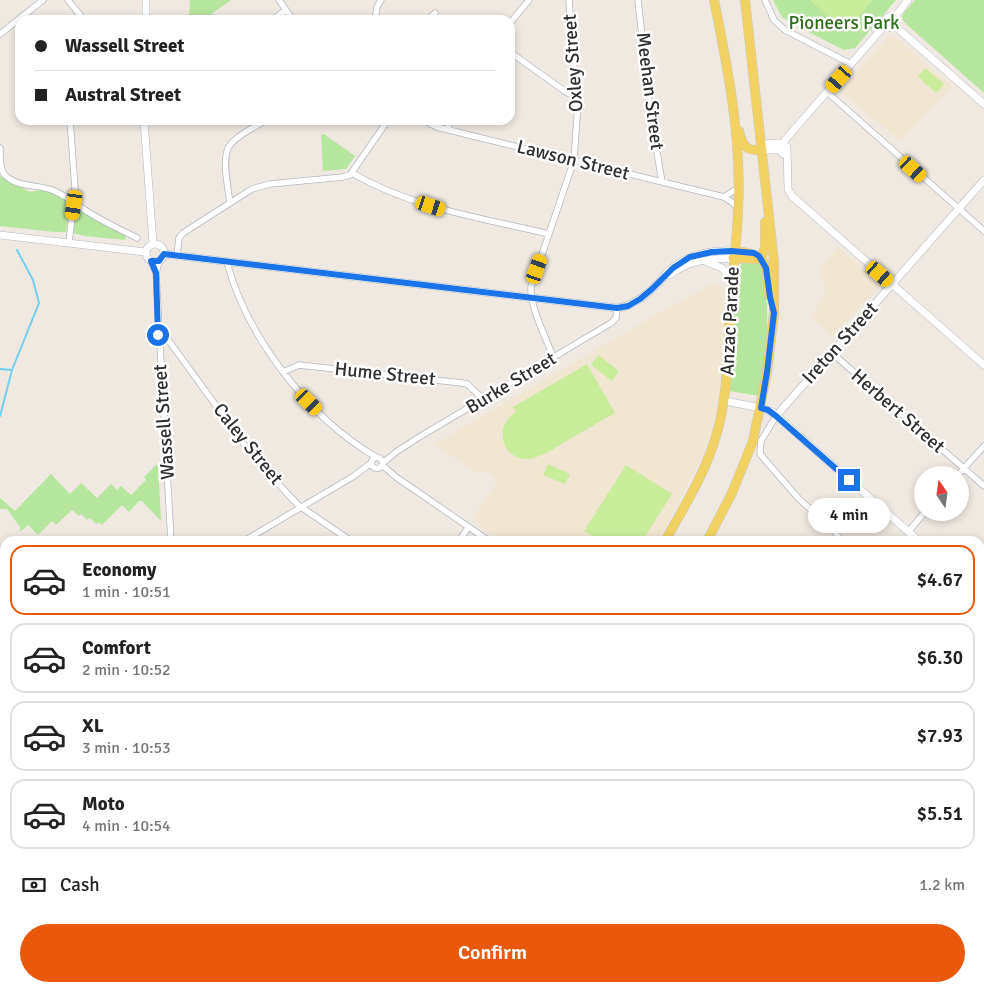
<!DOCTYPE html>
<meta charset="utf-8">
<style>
body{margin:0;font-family:Signika,sans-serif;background:#f2f2f2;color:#222;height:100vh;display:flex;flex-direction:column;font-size:19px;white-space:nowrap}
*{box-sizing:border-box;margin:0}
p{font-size:16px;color:#767676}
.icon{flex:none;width:28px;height:28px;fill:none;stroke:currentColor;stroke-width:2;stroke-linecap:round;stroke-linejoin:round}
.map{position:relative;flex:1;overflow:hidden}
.sheet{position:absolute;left:0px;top:536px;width:985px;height:456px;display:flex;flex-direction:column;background:#fff;border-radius:15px 15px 0 0;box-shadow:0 2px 8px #0003}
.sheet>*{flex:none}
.guide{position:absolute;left:15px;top:15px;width:500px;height:110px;border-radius:15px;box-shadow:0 2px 8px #0003;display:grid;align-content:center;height:110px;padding:0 20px;background:#fff}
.needle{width:32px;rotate:347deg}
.tools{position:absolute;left:914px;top:466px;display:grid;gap:10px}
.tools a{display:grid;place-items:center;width:55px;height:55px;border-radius:50%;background:#fff;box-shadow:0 2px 8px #0003;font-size:25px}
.end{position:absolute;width:22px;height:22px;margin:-11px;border:6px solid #1a73e8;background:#fff;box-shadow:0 0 0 2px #fff}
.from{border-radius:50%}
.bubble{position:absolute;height:35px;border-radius:18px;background:#fff;box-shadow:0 2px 8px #0003;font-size:16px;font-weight:600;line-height:35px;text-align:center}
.car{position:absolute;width:15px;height:30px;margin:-15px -8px;border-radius:6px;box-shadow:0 0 4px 1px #0007;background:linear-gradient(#f5c518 24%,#345 0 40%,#f5c518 0 76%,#345 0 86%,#f5c518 0)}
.guide b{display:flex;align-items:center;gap:18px;height:48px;font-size:19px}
.guide b+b{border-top:1px solid #e0e0e0}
.guide i{width:12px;height:12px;background:#222}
ul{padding:9px 0 0;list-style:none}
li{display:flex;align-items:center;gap:15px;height:70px;margin:0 10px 8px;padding:0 10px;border:2px solid #e0e0e0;border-radius:15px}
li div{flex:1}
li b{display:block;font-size:19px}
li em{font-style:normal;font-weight:600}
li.on{border-color:#ea580c}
li>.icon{width:45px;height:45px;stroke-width:1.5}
.pay{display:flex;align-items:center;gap:12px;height:55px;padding:0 20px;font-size:19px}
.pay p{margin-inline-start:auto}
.primary-button{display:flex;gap:10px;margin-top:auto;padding:10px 20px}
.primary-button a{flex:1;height:58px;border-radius:30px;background:#ea580c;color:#fff;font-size:20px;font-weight:600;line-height:58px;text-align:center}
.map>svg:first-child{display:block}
</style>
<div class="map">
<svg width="984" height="992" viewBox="0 0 984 992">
<rect width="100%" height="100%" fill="#efe9e1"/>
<path fill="#f0e6d1" d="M 888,37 L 896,38 L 952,86 L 900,141 L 841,91 Z
M 838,247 L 881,285 L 832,337 L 811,318 L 826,293 L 819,268 Z
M 712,284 L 725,289 L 722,380 L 717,410 L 704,454 L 658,541 L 504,541 L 480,527 L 474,516 L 498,480 L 487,471 L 476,473 L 435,444 L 664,310 Z"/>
<path fill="#b6e59e" d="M 190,0 L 231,0 L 203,20 L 189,20 Z
M 773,0 L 896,0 L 855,48 L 844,50 L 789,22 L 782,17 Z
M 915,0 L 984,0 L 984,93 L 904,22 L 902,18 L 903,14 Z
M 324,134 L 355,156 L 346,169 L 323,171 L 321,135 Z
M 0,176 L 30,192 L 41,190 L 55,193 L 70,203 L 66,232 L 54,232 L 0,226 Z
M 81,211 L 126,235 L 125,240 L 85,236 L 73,233 L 75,217 Z
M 741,263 L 762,264 C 771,308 767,352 760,396 L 729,391 L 732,312 Z
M 158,463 L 161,521 L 142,501 L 139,501 L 129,512 L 122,505 L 102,525 L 99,522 L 96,524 L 90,518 L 87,520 L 81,514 L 79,516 L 72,510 L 56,525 L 52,521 L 38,535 L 28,525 L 20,532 L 20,527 L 7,509 L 0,509 L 0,498 L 15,511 L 51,474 L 70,494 L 81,483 L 97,498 L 111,484 L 117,490 L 121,486 L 131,495 L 146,480 L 144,477 Z
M 0,844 L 5,847 L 5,939 L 0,934 Z
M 49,988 L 162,988 L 161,992 L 53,992 Z"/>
<path fill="#c9ec9a" d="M 810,0 L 873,0 L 845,31 Z
M 925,68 L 944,84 L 936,93 L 918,77 Z
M 598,355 L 619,371 L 612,381 L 591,365 Z
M 587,364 L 615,413 C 599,422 584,431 568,440 C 557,447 546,454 534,458 C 505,466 490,428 516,412 L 513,407 Z
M 548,464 L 570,474 L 565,484 L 543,475 Z
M 626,465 L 672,494 L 642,541 L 600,541 L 584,531 Z"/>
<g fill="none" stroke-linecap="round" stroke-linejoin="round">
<path stroke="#75cff0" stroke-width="2" d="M 0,369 L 12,370
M 0,416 L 12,370 L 39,303 L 33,280 L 17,250"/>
<defs>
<path id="minor" d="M 68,0 L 84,20
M 279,0 L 293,20
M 638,0 L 650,110 L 662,182
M 765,0 L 774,20 L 785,30 L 847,62 L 850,66
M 272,20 L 286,10
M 375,20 L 377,7 L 381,0
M 428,20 L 435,13
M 510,23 L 529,0
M 0,34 L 43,0
M 510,52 L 566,92 L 576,97
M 827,92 L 984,231
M 423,120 L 437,127 L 473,136 L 724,197 L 733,203 L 738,209
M 448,129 L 450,120
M 0,148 C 0,155 0,169 4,174 C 16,188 37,184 52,190 C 65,195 74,202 85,210 C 101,221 120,229 137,238
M 352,173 C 412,208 482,218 549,234
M 724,197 L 738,188
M 230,203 C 228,189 221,155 230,145 C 237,135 255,127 266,120
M 69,243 L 75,188 L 70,120
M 177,255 L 179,238 L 183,233 L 252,189 L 270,184 L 343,177 L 350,175 L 388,120
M 151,261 L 156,273
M 159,261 L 156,273 L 171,541
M 227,262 C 246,336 310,419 376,457
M 159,335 L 169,341 L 254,458 L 298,505 L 351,541
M 832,353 L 984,486
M 553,357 C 546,337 530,308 531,287 L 574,160 L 578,103 L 576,97 L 569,0
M 283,372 L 299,365 L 462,383 L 467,384 L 483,399
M 776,416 L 761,441 L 760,454 L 799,499 L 833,529 L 841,541
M371.5 463a5.5 5.5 0 1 1 11 0a5.5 5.5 0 1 1-11 0Z
M 383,463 L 396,452 L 421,436 L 611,323 L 616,318 L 617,308
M 382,465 L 396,477 L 489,541
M 958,475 L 984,446
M 908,532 L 925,512
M 244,541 L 354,476 L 371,463
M 459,541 L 468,528
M 0,753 L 5,748
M 166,988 L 169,992
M 264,988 L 266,992
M 384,988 L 388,992
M 490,988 L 492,992
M 177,992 L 190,988
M 367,992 L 369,988"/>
<path id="tertiary" d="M884.5 22a5.5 5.5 0 1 1 11 0a5.5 5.5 0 1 1-11 0Z
M 894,18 L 908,0
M 146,20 L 146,0
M 895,26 L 984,104
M 144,120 L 153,244
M 761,144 L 779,143 L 787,147 L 788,189 L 792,196 L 984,365
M 762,150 L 780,150 L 783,154
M 780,150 L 785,140 L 885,25
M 0,235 L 145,252
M146 253a9 9 0 1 1 18 0a9 9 0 1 1-18 0Z
M 164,254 L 617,308 C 635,306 650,292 662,279 C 665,275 668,271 672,268 C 690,254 712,250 734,251
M 707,262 L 722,268 L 732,280
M 670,275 C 689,259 710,259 733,258
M 725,401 L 761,408 L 771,411 L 919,541
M 776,416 L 984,180
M 980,595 L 984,599"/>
<path id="primary" d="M 739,131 C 743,147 746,151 762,150
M 734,251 C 770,254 766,264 769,295
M 733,258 L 756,259 L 762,256 L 765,247 L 765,222
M 665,541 C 684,507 705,474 716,436 C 729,394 727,351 730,308 C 732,276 737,243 738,210 C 742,140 728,69 714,0
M 707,541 L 732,493 L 753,441 L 767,372 L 774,313 L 774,262 L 745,0
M 0,948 L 5,953
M 38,988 L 42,992
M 586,988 L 589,992
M 632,988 L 635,992"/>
</defs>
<use href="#minor" stroke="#b4b7c1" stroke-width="7"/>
<use href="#tertiary" stroke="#b4b7c1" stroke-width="8"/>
<use href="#primary" stroke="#c9c9c9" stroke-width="10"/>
<use href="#minor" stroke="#fff" stroke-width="5.5"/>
<use href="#tertiary" stroke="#fff" stroke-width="7"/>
<use href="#primary" stroke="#f2d163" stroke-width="9"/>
</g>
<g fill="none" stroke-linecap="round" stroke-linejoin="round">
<path stroke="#1a73e8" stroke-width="6" d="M 158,335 L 156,273 L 151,261 L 159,261 L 164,254 L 617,308 L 628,306 L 640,299 L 652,289 L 673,268 L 690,257 L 712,252 L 731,251 L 754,253 L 759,256 L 766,268 L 770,297 L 774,313 L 767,372 L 761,408 L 768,410 L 776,416 L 849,480"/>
</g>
<g text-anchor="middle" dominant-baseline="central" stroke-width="5" stroke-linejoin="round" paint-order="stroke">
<g font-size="19" fill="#2c6e1b" stroke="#fff">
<text x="844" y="23">Pioneers Park</text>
</g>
<g font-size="19" fill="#2e2e2e" stroke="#fff">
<text transform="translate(573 63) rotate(-94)">Oxley Street</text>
<text transform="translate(650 91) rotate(83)">Meehan Street</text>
<text transform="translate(573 160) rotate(14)">Lawson Street</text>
<text transform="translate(730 321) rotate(-87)">Anzac Parade</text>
<text transform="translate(840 343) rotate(-48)">Ireton Street</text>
<text transform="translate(385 374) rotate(6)">Hume Street</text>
<text transform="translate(511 383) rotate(-31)">Burke Street</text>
<text transform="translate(898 411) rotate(41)">Herbert Street</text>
<text transform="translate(164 422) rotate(-94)">Wassell Street</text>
<text transform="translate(248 444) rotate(51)">Caley Street</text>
</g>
</g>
</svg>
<div class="tools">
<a><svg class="needle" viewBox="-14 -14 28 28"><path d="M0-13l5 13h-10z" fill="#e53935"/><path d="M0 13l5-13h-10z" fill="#767676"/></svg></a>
</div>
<i class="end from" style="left:158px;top:335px"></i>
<i class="end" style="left:849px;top:480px"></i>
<div class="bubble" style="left:808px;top:498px;width:82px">4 min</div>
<i class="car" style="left:839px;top:79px;rotate:221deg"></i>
<i class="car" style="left:913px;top:169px;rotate:132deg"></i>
<i class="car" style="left:74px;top:205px;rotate:188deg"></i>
<i class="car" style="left:431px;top:206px;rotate:108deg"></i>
<i class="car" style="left:537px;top:269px;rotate:19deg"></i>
<i class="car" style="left:880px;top:274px;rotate:131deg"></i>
<i class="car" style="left:309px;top:402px;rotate:134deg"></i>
<div class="guide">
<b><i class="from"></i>Wassell Street</b>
<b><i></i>Austral Street</b>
</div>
<section class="sheet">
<ul>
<li class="on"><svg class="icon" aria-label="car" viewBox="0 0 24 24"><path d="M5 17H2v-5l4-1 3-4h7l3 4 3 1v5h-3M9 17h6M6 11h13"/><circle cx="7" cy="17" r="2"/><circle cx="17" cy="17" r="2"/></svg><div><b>Economy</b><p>1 min · 10:51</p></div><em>$4.67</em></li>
<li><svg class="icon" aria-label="car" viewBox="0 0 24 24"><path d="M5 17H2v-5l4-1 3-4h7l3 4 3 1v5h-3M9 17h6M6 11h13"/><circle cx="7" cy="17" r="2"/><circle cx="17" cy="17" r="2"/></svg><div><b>Comfort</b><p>2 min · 10:52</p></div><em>$6.30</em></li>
<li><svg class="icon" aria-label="car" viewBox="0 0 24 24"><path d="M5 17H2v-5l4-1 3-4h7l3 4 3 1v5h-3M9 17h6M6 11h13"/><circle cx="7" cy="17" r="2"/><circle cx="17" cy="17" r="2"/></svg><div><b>XL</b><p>3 min · 10:53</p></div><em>$7.93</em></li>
<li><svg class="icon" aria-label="car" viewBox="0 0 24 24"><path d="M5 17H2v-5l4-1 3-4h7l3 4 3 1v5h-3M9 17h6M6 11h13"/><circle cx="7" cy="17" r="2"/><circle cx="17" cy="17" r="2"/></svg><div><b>Moto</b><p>4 min · 10:54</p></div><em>$5.51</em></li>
</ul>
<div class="pay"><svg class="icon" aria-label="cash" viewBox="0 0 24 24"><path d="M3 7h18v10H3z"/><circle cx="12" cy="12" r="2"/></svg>Cash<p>1.2 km</p></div>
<div class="primary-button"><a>Confirm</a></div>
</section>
</div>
